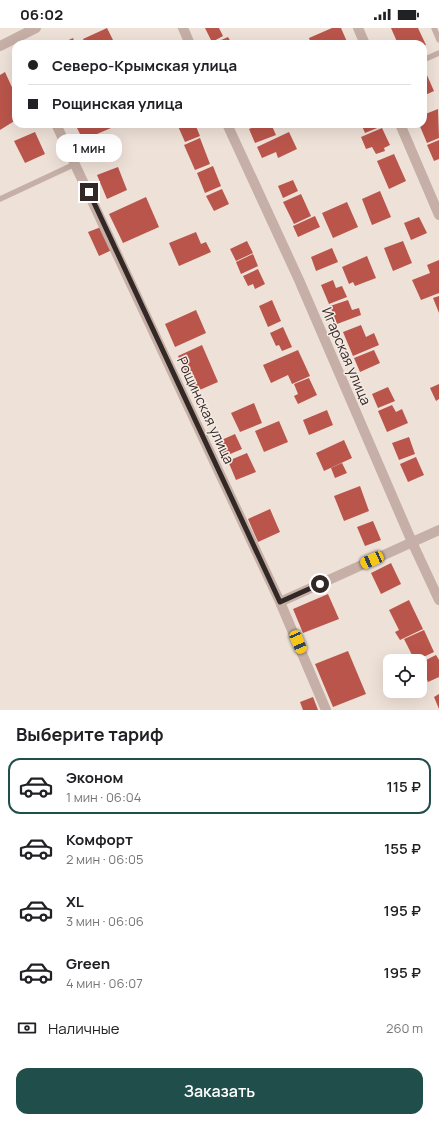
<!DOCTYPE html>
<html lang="ru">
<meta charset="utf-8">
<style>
body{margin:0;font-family:Manrope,sans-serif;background:#f6f6f6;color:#202124;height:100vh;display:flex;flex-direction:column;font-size:15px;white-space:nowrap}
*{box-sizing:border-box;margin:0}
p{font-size:13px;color:#757577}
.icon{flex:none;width:22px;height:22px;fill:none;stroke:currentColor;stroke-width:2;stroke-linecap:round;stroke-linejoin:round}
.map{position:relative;height:682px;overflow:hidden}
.details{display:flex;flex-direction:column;background:#fff;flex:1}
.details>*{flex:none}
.hud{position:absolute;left:12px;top:12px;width:415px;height:88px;border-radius:12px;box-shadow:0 4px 16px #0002;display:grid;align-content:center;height:88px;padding:0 16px;background:#fff}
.buttons{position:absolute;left:383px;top:626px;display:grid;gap:8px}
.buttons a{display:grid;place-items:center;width:44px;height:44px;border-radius:8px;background:#fff;box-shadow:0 4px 16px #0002;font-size:20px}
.end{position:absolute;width:18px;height:18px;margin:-9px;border:5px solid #322826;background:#fff;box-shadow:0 0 0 2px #fff}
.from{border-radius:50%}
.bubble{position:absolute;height:28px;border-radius:12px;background:#fff;box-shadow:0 4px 16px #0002;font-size:13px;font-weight:600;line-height:28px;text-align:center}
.car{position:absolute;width:12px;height:24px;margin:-12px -6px;border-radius:5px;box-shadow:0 0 3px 1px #0007;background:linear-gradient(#f5c518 24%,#345 0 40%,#f5c518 0 76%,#345 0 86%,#f5c518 0)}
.hud b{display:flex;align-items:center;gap:14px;height:38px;font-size:15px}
.hud b+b{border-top:1px solid #e0e0e0}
.hud i{width:10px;height:10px;background:#202124}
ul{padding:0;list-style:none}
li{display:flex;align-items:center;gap:12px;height:56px;margin:0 8px 6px;padding:0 8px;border:2px solid transparent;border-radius:12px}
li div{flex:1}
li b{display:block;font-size:15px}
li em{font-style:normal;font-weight:600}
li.active{border-color:#204f4b}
li>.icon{width:36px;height:36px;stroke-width:1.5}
h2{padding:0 16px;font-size:18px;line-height:48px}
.pay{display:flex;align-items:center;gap:10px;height:44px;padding:0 16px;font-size:15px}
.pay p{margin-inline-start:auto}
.action{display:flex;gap:8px;margin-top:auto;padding:8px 16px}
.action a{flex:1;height:46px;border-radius:12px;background:#204f4b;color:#fff;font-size:16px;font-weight:600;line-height:46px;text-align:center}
.status{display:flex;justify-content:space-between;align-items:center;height:28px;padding:0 20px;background:#fff;direction:ltr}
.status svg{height:11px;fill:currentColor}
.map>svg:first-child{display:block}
</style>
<div class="status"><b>06:02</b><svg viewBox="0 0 49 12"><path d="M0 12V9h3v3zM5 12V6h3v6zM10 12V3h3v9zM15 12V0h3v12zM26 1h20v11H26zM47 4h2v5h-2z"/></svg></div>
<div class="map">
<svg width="439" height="682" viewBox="0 0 439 682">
<rect width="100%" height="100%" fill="#eee1d8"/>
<path fill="#ba554b" d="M 107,0 L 115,16 L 85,16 L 83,11 Z
M 205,0 L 219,0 L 223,8 L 212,14 Z
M 332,0 L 341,0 L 348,16 L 311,16 L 309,10 Z
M 391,0 L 418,0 L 426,17 L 423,19 L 423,16 L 398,16 Z
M 228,9 L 232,16 L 212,16 Z
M 73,10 L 75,16 L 60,16 Z
M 5,44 L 16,68 L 16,92 L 0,102 L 0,47 Z
M 426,45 L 434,63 L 423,68 L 423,46 Z
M 438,81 L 439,110 L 427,115 L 419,96 L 423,96 L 423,87 Z
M 75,96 L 110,96 L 111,100 L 83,112 Z
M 177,96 L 195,96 L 200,108 L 185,114 Z
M 261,96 L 271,96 L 276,107 L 255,115 L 249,101 Z
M 367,96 L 381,96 L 382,98 L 365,105 L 362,98 Z
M 382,100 L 390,117 L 384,120 L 385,123 L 376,126 L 372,119 L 366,121 L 361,109 Z
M 35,104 L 45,126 L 25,135 L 14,113 Z
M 289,104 L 297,121 L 278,130 L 276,124 L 262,130 L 257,119 Z
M 200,110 L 210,136 L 195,142 L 184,117 Z
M 439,112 L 439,131 L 434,133 L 427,117 Z
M 394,126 L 406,153 L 389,161 L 377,133 Z
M 213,138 L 221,158 L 205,165 L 197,145 Z
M 118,139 L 127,162 L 107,171 L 97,147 Z
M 293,152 L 298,163 L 283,170 L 278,158 Z
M 222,161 L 229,176 L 214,183 L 206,168 Z
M 380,163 L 391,189 L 372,197 L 362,171 Z
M 301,166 L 311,188 L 294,196 L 283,174 Z
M 146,169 L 159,199 L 123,215 L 109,186 Z
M 347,174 L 358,199 L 333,210 L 322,185 Z
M 315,188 L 320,199 L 298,209 L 293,198 Z
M 419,189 L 427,205 L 411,212 L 404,195 Z
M 101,199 L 112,222 L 99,228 L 88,204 Z
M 196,204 L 201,216 L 206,214 L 211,224 L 179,238 L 169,215 Z
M 247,213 L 253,225 L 236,233 L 230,221 Z
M 403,213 L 412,235 L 393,243 L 384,220 Z
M 332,220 L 338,234 L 316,243 L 311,229 Z
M 253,226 L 258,238 L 241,246 L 236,234 Z
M 367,228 L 376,250 L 355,258 L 353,254 L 349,256 L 342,239 Z
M 439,232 L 439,265 L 421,272 L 412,252 L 430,245 L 427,237 Z
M 258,241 L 265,256 L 255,261 L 253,256 L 248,258 L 243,248 Z
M 333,252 L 336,260 L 342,258 L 347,269 L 329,276 L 321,257 Z
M 439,268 L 439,285 L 433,270 Z
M 272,272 L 281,293 L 268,299 L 259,278 Z
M 348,272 L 352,282 L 359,280 L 361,287 L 337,296 L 330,278 Z
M 196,282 L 206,305 L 175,319 L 165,296 Z
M 361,297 L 366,309 L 374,305 L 379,317 L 353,328 L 343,304 Z
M 283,299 L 292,319 L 282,323 L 279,317 L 276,318 L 270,305 Z
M 202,317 L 218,354 L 195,364 L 178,328 Z
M 298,322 L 310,348 L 292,356 L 288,347 L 271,355 L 263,337 Z
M 374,322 L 380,335 L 360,344 L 354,330 Z
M 309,350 L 317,367 L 298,376 L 294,368 L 298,366 L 294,356 Z
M 439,356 L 439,371 L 436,373 L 430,360 Z
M 388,359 L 395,373 L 378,380 L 372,366 Z
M 254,375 L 262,395 L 240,404 L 231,385 Z
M 392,377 L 396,384 L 402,381 L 408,395 L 387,404 L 378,383 Z
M 327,382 L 333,397 L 309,407 L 303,392 Z
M 279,393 L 288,414 L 264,424 L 255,403 Z
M 235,406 L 242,421 L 223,429 L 217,414 Z
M 409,409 L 415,426 L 399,432 L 392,415 Z
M 344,412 L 352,430 L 324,443 L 316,425 Z
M 247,425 L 256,444 L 236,452 L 228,433 Z
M 416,429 L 424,447 L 408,454 L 400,436 Z
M 342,435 L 347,445 L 335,450 L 331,440 Z
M 360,458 L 369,483 L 344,493 L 334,468 Z
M 270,481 L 280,504 L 258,514 L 248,491 Z
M 373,493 L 381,512 L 365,518 L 357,499 Z
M 391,535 L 401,556 L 381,566 L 371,545 Z
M 328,566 L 339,591 L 303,605 L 293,581 Z
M 409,572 L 423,601 L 400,612 L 395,604 L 399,602 L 389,582 Z
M 424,602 L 434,624 L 415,633 L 404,611 Z
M 348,623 L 366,666 L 333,679 L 315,636 Z
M 436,627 L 439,632 L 439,649 L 428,654 L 420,635 Z
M 439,666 L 439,681 L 434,669 Z
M 313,669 L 318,682 L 303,682 L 300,674 Z"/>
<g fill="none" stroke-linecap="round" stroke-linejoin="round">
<path stroke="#c5afa6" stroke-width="5.5" d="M 434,0 L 439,12
M 423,32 L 439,25
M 0,171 L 75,136"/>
<path stroke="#c5afa6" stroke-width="10" d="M 183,0 L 190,16
M 358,0 L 365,16
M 56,96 L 280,574 L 326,682
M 227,96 L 299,252 L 412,514 L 439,572
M 400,96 L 439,187
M 280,574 L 439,502"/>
<path stroke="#c5afa6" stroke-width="10" d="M 0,18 L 36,0"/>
</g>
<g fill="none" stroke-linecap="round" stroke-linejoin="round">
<path stroke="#322826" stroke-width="5" d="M 89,164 L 280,574 L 320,556"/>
</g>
<g text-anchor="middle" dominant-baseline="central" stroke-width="3" stroke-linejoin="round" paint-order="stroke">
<g font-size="14" fill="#322826" stroke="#f6ebe4">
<text transform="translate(347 328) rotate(67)">Игарская улица</text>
<text transform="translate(206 382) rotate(65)">Рощинская улица</text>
</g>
</g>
</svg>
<div class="buttons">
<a><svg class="icon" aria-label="locate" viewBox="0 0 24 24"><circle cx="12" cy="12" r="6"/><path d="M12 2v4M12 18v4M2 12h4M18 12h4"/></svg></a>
</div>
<i class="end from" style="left:320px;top:556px"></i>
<i class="end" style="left:89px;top:164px"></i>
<div class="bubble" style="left:56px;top:106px;width:66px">1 мин</div>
<i class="car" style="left:372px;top:532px;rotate:246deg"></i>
<i class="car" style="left:298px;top:614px;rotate:157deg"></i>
<div class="hud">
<b><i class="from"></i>Северо-Крымская улица</b>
<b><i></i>Рощинская улица</b>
</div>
</div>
<section class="details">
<h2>Выберите тариф</h2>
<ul>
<li class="active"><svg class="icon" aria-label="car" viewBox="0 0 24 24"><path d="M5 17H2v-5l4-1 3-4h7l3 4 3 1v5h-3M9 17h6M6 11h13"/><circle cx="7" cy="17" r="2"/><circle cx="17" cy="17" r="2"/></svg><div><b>Эконом</b><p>1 мин · 06:04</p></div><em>115 ₽</em></li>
<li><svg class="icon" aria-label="car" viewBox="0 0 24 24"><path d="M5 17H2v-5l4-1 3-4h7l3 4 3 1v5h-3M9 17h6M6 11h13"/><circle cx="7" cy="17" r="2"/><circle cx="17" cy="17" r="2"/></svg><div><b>Комфорт</b><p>2 мин · 06:05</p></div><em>155 ₽</em></li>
<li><svg class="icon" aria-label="car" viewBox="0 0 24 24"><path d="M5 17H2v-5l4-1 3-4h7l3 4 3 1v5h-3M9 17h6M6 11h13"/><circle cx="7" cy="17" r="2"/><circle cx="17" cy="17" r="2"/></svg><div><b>XL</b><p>3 мин · 06:06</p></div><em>195 ₽</em></li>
<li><svg class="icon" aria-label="car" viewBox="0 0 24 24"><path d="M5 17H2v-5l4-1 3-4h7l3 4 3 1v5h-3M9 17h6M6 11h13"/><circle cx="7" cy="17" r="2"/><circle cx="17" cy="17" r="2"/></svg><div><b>Green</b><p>4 мин · 06:07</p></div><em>195 ₽</em></li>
</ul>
<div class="pay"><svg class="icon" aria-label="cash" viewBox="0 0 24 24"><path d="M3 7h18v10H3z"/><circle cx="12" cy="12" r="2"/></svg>Наличные<p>260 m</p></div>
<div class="action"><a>Заказать</a></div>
</section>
